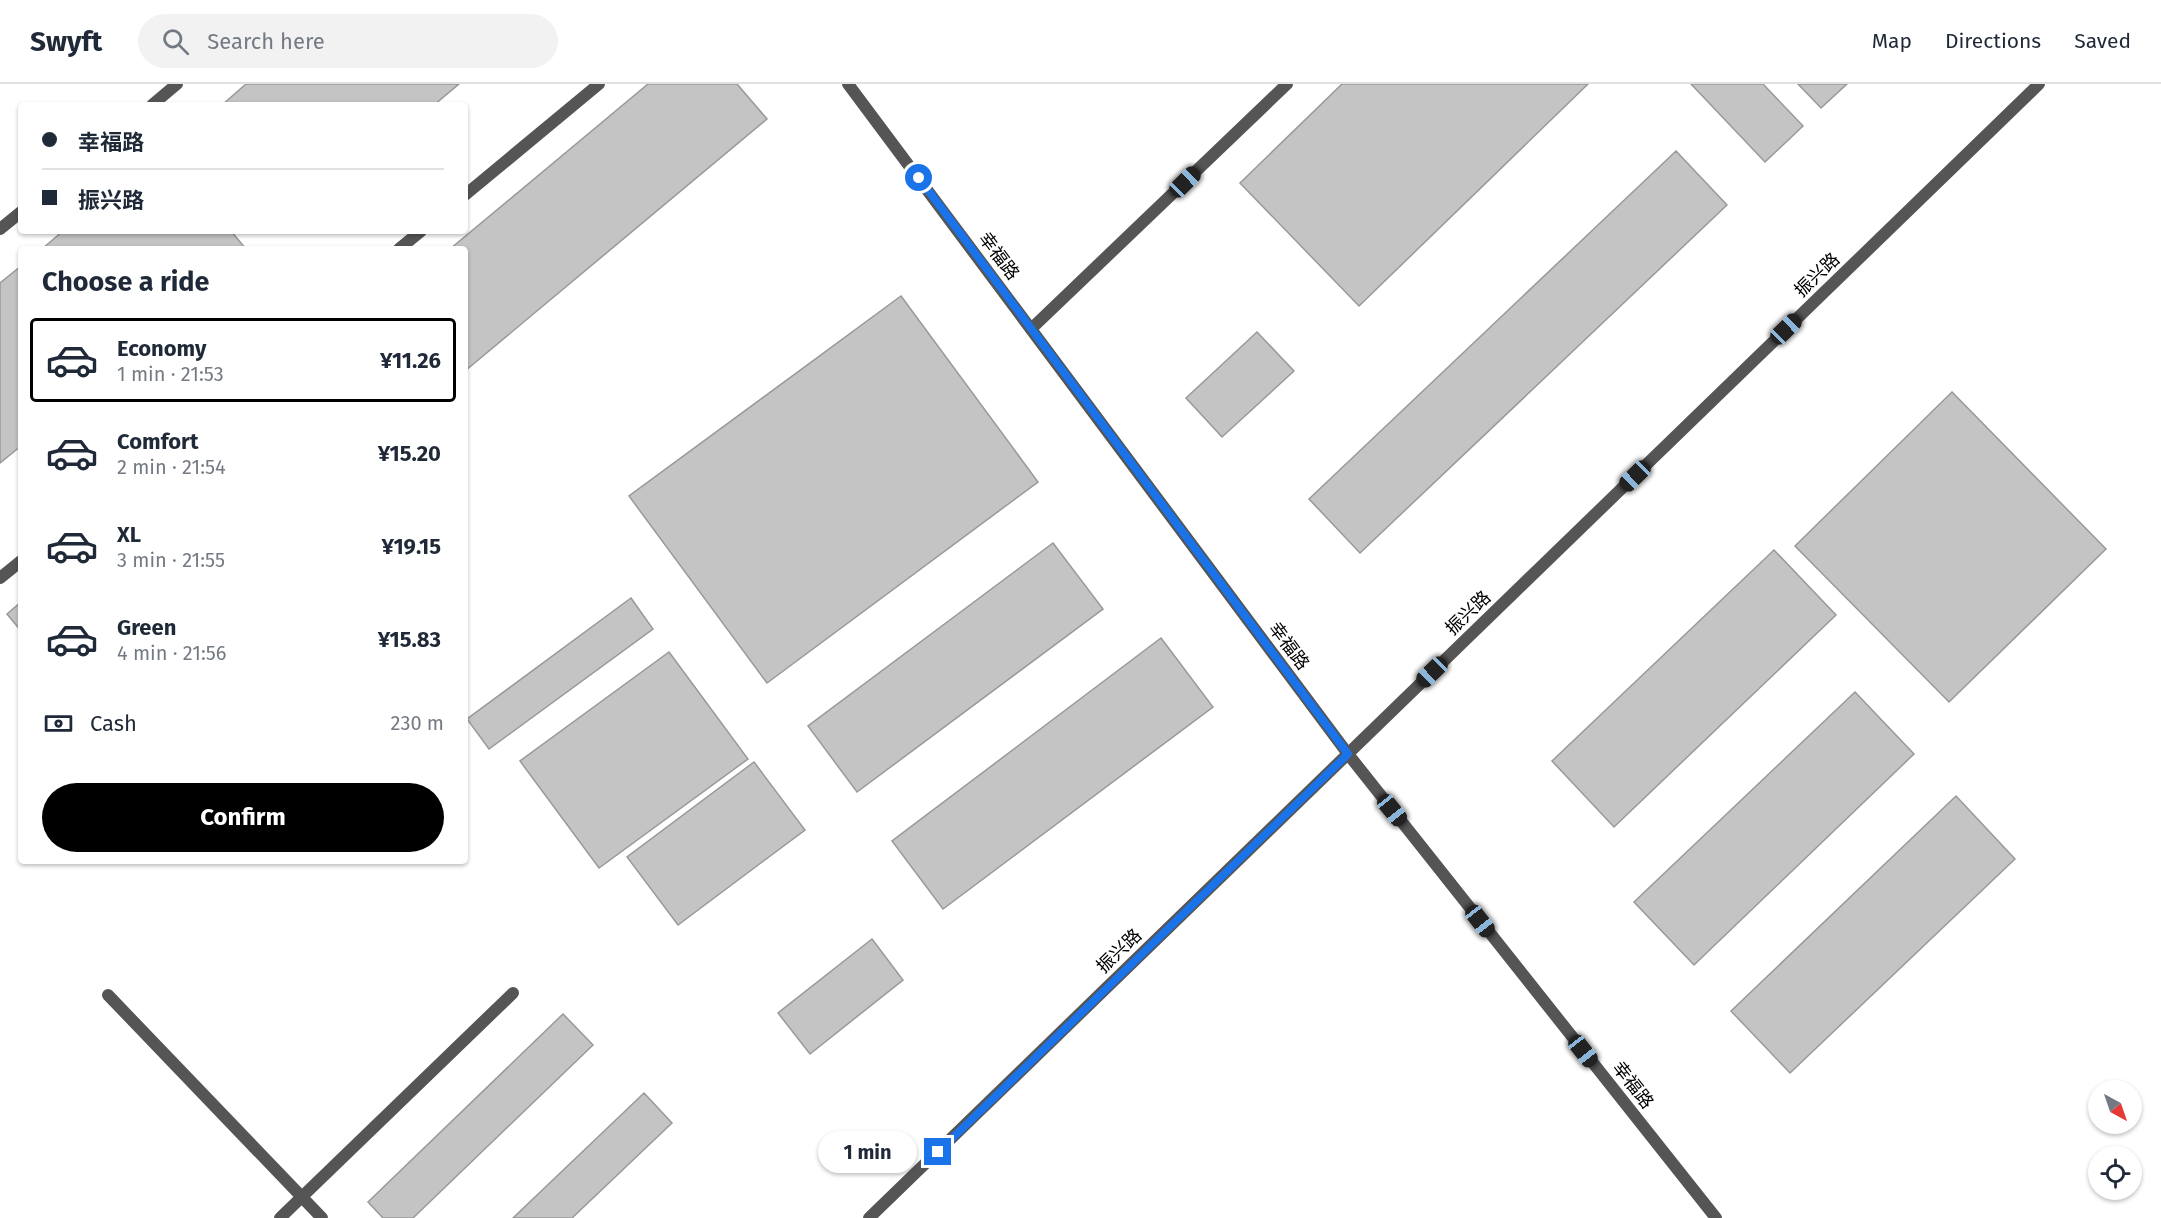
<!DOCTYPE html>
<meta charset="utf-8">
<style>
body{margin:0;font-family:"Fira Sans","Noto Sans SC",sans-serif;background:#f2f2f3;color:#1f2937;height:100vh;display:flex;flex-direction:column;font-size:22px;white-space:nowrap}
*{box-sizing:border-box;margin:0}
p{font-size:20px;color:#747a83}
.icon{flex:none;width:33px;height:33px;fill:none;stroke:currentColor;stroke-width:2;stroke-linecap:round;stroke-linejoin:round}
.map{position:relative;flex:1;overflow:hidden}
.details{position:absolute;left:18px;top:162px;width:450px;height:618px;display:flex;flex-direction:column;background:#fff;border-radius:6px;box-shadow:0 2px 4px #0004}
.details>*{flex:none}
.top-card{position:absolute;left:18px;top:18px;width:450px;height:132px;border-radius:6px;box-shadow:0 2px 4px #0004;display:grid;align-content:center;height:132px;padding:0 24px;background:#fff}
.needle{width:39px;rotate:140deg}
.controls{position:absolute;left:2088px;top:996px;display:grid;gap:12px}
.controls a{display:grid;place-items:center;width:54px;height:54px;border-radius:50%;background:#fff;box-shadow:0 2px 4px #0004;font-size:30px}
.end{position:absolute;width:27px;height:27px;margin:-14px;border:8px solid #1a73e8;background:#fff;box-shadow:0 0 0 3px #fff}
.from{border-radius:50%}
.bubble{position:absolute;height:42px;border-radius:21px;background:#fff;box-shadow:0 2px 4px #0004;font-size:20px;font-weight:700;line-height:42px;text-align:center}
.car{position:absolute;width:18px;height:36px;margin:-18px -9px;border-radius:8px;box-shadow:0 0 4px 2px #0007;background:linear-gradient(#222 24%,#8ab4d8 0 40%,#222 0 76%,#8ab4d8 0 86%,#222 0)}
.top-card b{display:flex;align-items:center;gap:21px;height:57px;font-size:22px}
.top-card b+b{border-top:2px solid #e0e1e3}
.top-card i{width:15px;height:15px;background:#1f2937}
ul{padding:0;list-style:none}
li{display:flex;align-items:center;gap:18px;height:84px;margin:0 12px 9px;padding:0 12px;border:3px solid transparent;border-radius:6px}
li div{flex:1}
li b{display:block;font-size:22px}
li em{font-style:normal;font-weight:700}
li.on{border-color:#000}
li>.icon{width:54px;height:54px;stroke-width:1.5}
h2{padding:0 24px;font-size:27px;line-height:72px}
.pay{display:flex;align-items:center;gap:15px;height:66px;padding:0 24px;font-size:22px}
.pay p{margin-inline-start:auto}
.primary-button{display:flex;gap:12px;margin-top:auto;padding:12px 24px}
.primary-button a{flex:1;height:69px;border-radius:36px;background:#000;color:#fff;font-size:24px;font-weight:700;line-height:69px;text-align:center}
header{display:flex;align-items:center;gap:36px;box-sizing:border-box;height:84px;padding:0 30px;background:#fff;border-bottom:2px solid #e0e1e3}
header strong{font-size:28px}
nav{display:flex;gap:33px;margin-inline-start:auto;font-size:21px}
.search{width:420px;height:54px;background:#f2f2f3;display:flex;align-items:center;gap:15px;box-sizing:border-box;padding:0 21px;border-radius:33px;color:#747a83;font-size:22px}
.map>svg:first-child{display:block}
</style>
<header>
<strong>Swyft</strong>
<div class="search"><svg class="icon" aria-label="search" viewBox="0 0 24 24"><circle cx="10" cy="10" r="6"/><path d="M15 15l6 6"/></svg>Search here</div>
<nav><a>Map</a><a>Directions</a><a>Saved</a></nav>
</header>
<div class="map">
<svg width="2161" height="1134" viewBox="0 0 2161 1134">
<rect width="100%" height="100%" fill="#fff"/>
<path fill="#c4c4c4" stroke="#999" stroke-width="1.5" d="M 246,0 L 459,0 L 434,21 L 222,21 Z
M 648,0 L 737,0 L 767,35 L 465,287 L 465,165 L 450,165 Z
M 1342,0 L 1588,0 L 1359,222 L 1240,99 Z
M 1691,0 L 1763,0 L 1803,42 L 1765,78 Z
M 1798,0 L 1847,0 L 1821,24 Z
M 1676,67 L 1727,121 L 1360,469 L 1309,415 Z
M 63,147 L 231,147 L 246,165 L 42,165 Z
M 21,182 L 21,362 L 0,379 L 0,199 Z
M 901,212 L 1038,398 L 767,599 L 629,412 Z
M 1257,248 L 1294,287 L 1222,353 L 1186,314 Z
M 1952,308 L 2106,465 L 1949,618 L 1795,462 Z
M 1053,459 L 1103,525 L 857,708 L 808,642 Z
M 1774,466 L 1836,531 L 1614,743 L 1552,677 Z
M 631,514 L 653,545 L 489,665 L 467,635 Z
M 21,518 L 21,547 L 7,530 Z
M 1161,554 L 1213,623 L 943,825 L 892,757 Z
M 669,568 L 748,675 L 599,784 L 520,677 Z
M 1855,608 L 1914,670 L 1694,881 L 1634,818 Z
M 754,678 L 805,746 L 678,841 L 627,773 Z
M 1956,712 L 2015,775 L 1790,989 L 1731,927 Z
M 872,855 L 903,896 L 810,970 L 778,929 Z
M 563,930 L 593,961 L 413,1134 L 383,1134 L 368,1118 Z
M 644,1009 L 672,1039 L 572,1134 L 513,1134 Z"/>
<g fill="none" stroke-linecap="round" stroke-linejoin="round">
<path stroke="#555" stroke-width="12" d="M 152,21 L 177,0
M 465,111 L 599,0
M 0,145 L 21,128
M 399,165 L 421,147
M 1031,245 L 1287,0
M 0,494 L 21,477
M 108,911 L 322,1134
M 280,1134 L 513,909"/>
<path stroke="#555" stroke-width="12" d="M 848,0 L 1348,670 L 1716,1134"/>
<path stroke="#555" stroke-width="12" d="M 869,1134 L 2039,0"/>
</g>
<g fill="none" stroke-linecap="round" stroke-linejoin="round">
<path stroke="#1a73e8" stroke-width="8" d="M 919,94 L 1348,670 L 938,1068"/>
</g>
<g text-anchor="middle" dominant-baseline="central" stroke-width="4.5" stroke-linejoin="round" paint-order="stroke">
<g font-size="18" fill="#000" stroke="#fff">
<text transform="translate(999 172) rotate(53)">幸福路</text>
<text transform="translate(1817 191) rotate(-44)">振兴路</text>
<text transform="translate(1468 529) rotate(-44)">振兴路</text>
<text transform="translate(1289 562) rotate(53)">幸福路</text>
<text transform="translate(1119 867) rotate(-44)">振兴路</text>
<text transform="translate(1633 1001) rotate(52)">幸福路</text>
</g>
</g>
</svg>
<div class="controls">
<a><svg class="needle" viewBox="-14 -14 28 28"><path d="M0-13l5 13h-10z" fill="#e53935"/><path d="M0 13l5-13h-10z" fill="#747a83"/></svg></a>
<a><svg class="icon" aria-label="locate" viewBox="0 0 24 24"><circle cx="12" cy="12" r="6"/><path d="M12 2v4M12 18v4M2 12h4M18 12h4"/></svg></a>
</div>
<i class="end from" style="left:919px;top:94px"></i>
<i class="end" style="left:938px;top:1068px"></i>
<div class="bubble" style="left:818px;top:1047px;width:99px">1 min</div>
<i class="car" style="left:1185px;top:98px;rotate:46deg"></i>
<i class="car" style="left:1786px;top:245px;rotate:46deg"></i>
<i class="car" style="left:1635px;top:392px;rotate:226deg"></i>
<i class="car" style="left:1432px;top:588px;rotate:226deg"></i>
<i class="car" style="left:1392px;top:726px;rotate:141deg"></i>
<i class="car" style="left:1480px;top:837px;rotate:142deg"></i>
<i class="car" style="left:1583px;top:967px;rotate:142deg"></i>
<div class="top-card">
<b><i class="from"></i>幸福路</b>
<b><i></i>振兴路</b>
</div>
<section class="details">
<h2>Choose a ride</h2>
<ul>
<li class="on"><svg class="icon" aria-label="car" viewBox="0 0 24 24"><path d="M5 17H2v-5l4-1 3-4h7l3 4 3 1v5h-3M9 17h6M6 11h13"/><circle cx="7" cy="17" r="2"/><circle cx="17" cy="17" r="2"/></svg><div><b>Economy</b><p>1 min · 21:53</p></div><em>¥11.26</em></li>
<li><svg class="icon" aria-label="car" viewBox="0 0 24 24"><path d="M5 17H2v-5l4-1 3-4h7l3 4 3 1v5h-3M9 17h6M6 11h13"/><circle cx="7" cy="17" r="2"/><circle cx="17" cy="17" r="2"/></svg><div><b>Comfort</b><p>2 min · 21:54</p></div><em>¥15.20</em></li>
<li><svg class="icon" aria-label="car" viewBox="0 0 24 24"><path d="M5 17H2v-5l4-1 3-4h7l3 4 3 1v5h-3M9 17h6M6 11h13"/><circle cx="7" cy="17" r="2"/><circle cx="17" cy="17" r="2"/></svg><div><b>XL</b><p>3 min · 21:55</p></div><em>¥19.15</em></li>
<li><svg class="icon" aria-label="car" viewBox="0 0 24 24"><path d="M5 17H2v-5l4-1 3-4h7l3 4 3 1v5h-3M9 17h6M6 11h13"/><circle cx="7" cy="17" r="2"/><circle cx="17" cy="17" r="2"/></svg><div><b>Green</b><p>4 min · 21:56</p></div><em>¥15.83</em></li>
</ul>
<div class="pay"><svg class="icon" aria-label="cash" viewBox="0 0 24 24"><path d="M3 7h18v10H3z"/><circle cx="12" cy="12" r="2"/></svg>Cash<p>230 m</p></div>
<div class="primary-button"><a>Confirm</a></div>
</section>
</div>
